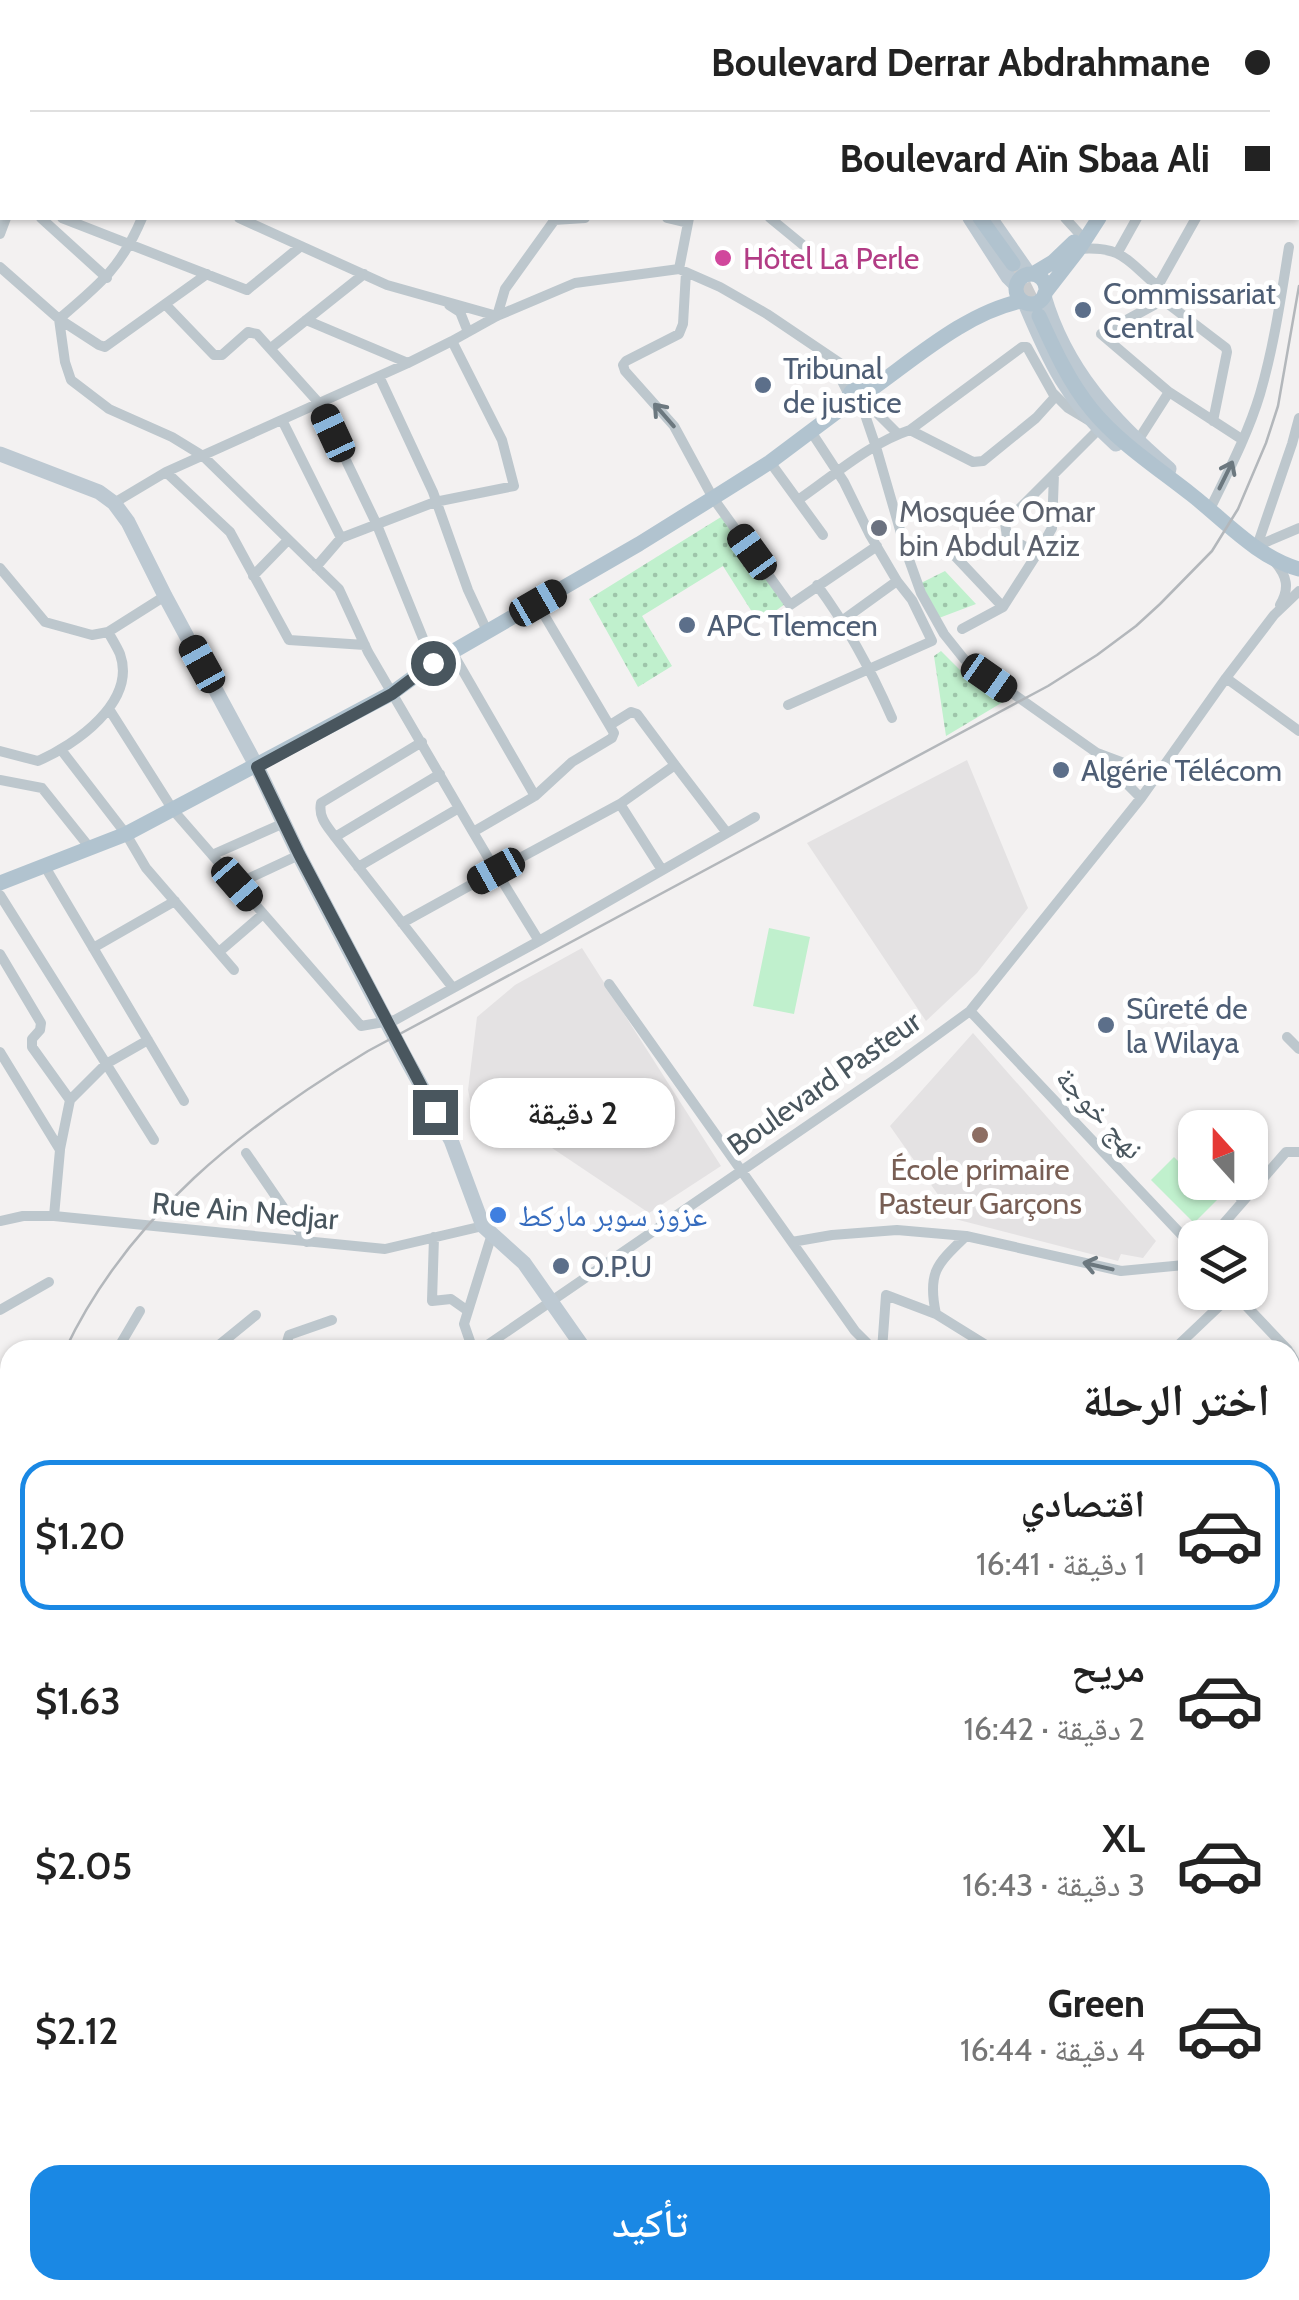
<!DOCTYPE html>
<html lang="ar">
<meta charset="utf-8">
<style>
body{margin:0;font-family:Cabin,"Noto Naskh Arabic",sans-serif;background:#f2f2f2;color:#222;direction:rtl;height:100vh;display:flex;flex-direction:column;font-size:38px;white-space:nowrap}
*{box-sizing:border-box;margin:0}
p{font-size:32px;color:#767676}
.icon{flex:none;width:55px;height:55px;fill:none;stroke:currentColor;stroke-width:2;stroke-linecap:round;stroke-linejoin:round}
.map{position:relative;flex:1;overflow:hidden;direction:ltr}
.sheet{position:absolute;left:0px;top:1340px;width:1300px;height:960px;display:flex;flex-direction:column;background:#fff;border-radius:30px 30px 0 0;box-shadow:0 2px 8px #0004;direction:rtl}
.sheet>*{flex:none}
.banner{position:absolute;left:0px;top:0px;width:1300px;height:220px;box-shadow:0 2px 8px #0004;direction:rtl;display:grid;align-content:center;height:220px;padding:0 30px;background:#fff}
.needle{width:65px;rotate:339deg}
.buttons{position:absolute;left:1178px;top:1110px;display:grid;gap:20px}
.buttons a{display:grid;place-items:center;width:90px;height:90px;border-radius:20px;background:#fff;box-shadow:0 2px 8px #0004;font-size:50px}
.end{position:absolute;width:45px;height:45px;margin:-22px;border:12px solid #49565e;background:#fff;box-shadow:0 0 0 5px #fff}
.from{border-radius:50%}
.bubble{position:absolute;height:70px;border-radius:30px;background:#fff;box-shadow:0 2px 8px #0004;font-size:32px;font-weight:600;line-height:70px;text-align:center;direction:rtl}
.car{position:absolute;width:30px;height:60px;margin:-30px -15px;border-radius:12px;box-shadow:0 0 8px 2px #0007;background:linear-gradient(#222 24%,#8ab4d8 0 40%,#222 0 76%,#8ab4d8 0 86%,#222 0)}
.banner b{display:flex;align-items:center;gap:35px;height:95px;font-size:38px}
.banner b+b{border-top:2px solid #e0e0e0}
.banner i{width:25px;height:25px;background:#222}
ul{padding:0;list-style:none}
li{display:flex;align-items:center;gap:30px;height:150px;margin:0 20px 15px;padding:0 10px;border:5px solid transparent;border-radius:30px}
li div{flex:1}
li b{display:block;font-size:38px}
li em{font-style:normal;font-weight:600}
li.on{border-color:#1a88e4}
li>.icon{width:90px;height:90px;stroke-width:1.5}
h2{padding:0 30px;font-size:45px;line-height:120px}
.action{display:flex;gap:20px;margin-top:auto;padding:20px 30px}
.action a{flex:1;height:115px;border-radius:30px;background:#1a88e4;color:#fff;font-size:40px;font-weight:600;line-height:115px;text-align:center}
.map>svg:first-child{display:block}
</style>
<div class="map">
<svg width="1299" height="2300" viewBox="0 0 1299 2300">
<defs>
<pattern id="grass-dots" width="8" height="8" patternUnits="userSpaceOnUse" patternTransform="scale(2.5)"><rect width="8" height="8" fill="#c0f0cd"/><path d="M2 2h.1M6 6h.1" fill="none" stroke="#9ec5aa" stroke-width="1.8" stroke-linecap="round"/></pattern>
</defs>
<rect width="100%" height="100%" fill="#f3f1f1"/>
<path fill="#e4e2e3" d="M 967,760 L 1028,908 L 977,973 L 926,1021 L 807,843 Z
M 582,948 L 721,1166 L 649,1213 L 494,1109 L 473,1113 L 468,1090 L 477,1017 L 515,985 Z
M 973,1033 L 1156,1241 L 1143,1258 L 1121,1254 L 1118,1261 L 955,1219 L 890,1126 Z"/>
<path fill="#fbe3e3" d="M 450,2290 L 817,2290 L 801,2300 L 456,2300 Z"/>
<path fill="url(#grass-dots)" d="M 721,517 L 785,604 L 759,623 L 723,566 L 642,616 L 672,666 L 638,687 L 589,599 Z
M 945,571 L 976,604 L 939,618 L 921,583 Z
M 941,651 L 965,675 L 1003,702 L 946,736 L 934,656 Z"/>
<path fill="#c0f0cd" d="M 769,928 L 810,937 L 794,1014 L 753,1006 Z
M 1174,1157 L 1195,1178 L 1195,1182 L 1200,1183 L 1217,1200 L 1194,1223 L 1151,1180 Z"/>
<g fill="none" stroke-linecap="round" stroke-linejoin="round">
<path stroke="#c8cacc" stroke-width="15" stroke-dasharray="15 8" stroke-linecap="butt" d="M 1228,2 L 1229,0"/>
<path stroke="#c8cacc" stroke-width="15" stroke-dasharray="15 8" stroke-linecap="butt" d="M 1232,2 L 1234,0
M 1013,264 L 1039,316"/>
<path stroke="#bdc7cd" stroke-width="10" d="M 43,0 L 43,2
M 380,0 L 384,2
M 848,0 L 852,2
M 866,0 L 866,2
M 925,0 L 925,2
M 420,2 L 422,0
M 475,2 L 486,0 L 494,2
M 0,36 L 2,37
M 0,119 L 2,120
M 41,218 L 107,278
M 62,218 L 247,290 L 301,246
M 142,218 C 121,268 99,285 59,319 L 99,345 L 105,347 L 207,274
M 239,218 L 387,285 L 497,316
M 667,218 L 688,223
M 770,218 L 809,250
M 1065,218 L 1085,240
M 554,220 L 585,218
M 0,234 L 6,218
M 1079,249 C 1121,246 1126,259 1155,284 L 1159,284 L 1196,218
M 1118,252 L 1137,218
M 0,267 L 59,319 L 65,362 L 71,380 L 109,409 L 172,437 L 203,456 L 339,589 L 368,652 L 473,832 L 535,796 L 452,652
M 679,269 L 689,218
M 686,272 L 683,324 L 679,334 L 626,361 L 623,365 L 625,371 L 674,426 L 713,498 L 790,605 L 877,546
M 165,304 L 214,355 L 222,355 L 248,332 L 257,334 L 318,402 L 377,525 L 433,663
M 449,305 L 460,312 L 468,332
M 497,316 L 505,289 L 556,218
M 306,320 L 408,363
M 271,348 L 364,274
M 833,363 L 849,395
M 379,376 L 433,492 L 468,590 L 487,631
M 1169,392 L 1101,334 L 1163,300 L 1226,348 L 1227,352 L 1213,421
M 1054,394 L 1068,408 L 1088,420
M 866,402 L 898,434
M 862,406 L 876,447 L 907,554 L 921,593 L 944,634 L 964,659 L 1097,753 L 1156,775
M 282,420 L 341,538 L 316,567
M 1137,442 L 1169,392 L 1243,440
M 770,462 L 823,535
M 166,472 L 230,532 L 289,640 L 365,645
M 798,500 C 833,476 870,443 910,430 L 1022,347 L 1027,347 L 1055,397 L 1036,418 L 983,461 L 973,462 L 910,430
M 114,503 L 166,472 L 408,363 L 452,341 L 497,316 L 575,283 L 679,269 L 720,287 L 767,314 L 853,372 L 859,378 L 864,391
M 1210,509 C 1228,472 1248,434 1260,394 C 1274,346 1281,297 1289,247
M 341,538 L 435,502 L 514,486 L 502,440 L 452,341
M 1257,546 L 1292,444 L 1299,418
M 1257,546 L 1299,528
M 1037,553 L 1007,537 L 1005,523 L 1099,429
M 953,554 L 1003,607
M 1275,562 C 1287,576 1290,588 1280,605
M 0,568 L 45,622 L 92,635 L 108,632 L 165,596
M 253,576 L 288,540
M 817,585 C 848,627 871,670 892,718
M 843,620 L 897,581
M 962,629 L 1003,607 L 1042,546 L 1052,528 L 1054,474
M 1226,678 L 1299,731
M 788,705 L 932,641 L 912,600 L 897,581 L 870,535 L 844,482 L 810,430
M 109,709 L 173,810 L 361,1026 L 395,1020 L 539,941 L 755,817
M 610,725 L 631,712 L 637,714 L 675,765
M 422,742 L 321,803 C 318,817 327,826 335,837 L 440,774
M 0,751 L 38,761 C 75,745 137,702 120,654 C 117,647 112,639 108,632
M 62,751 L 126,834 L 146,868 L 234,970
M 1097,754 L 1141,798
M 0,780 L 42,788 L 90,848
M 535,796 L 572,762 L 612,738 L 614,733 L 537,603
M 620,804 L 675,765 L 727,833
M 473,832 L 496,871 L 620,804 L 662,870
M 335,837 L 453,988
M 212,855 L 284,823
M 44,865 L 184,1101
M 358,867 L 459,808
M 237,884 L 299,855
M 0,895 L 154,1140
M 402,923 L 496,871 L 539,941
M 93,948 L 175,901
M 219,952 L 263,914
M 0,954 L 41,1023 L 40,1030 L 32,1039 L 32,1047 L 70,1100
M 609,984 L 855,1331 L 874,1350
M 970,1011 L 1195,1249
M 1287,1037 L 1299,1049
M 0,1052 L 60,1150 L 54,1216
M 1184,1145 L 1195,1155
M 60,1149 L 70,1100 L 106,1064 L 148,1040
M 246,1153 L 307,1242
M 1224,1182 L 1243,1200
M 0,1221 L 23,1216 L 54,1216 L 385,1249 L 483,1226
M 966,1236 C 937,1264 927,1272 936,1314 L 994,1350
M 434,1237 L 432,1301 L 451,1299 L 468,1311
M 1211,1238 L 1286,1152 L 1299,1152
M 792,1242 L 832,1235 L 897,1230 L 966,1236 L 1121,1271 L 1195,1264
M 1250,1246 L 1258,1236
M 1233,1292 L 1288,1350
M 0,1310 L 49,1282
M 117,1350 L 140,1311
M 213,1350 L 256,1315
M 290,1350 L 287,1342 L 289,1335 L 332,1320
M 473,1350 L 464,1324 L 492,1234
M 480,1350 L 896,1065 L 970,1011 L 1141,798 L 1226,678 L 1274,615 L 1299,591
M 882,1350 L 886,1295 L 936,1314
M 1173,1350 L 1233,1293
M 1290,1353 L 1299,1369
M 1290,1407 L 1299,1388
M 0,1454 L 10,1462
M 1290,1500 L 1296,1499
M 0,1607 L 4,1608
M 0,1639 L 10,1643
M 1290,1683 L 1299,1679
M 1290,1758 L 1299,1778
M 1290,1793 L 1299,1780
M 0,1804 L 10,1791
M 1290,1854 L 1299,1861
M 1290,1926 L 1299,1932
M 0,1981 L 10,1992
M 1290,1986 L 1299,1989
M 0,2010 L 10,2021
M 0,2135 L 10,2144
M 140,2290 L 147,2300
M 437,2290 L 443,2300
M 1042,2290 L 1050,2300
M 1089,2290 L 1096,2300
M 1141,2290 L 1148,2300
M 917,2300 L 929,2290
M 966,2300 L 984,2290"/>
<path stroke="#bdc9d2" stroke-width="15" d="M 970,218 L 1008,277 L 1016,285
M 990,218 L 1029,274
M 1044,296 C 1065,369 1113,421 1169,469
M 1025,303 C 1049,360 1068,402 1116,444
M 0,454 L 99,492 L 114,503 L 128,522 L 165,596 L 257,767 L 299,855 L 404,1055 L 451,1140 L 483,1226 L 524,1263 L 585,1350
M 0,1943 L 10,1956
M 0,1961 L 10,1973
M 1290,2035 L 1299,2021
M 274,2290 L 282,2300
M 288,2290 L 295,2300"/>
<path stroke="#b1c3cf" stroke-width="15" d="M 709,0 L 712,2
M 1217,0 L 1221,2
M 1244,2 L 1248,0
M 980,218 L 1013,264
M 1033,274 L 1053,262 L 1074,242
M1016 289a15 15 0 1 1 30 0a15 15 0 1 1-30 0Z
M 1045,293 L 1079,249 L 1099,218
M 1039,316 C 1054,349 1069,382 1092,410 C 1119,443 1158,468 1192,495 C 1224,520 1258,558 1299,569
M849 398a9 9 0 1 1 18 0a9 9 0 1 1-18 0Z
M 866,393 C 912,361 966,312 1022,301
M 0,883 L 126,834 L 392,693 L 433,663 L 639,544 L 713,498 L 770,462 L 850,402
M 1290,2050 L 1299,2045
M 1290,2063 L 1299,2058
M 818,2300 L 833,2290
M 837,2300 L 853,2290"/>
<path stroke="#b3b7bb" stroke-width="2.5" d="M 65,1350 C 129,1215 244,1126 368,1051 L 1048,686 L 1097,655 L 1136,626 L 1160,604 L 1212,551 L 1238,509 L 1266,443 L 1278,406 L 1299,286
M 0,1540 L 10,1494"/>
</g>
<defs><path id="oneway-shaft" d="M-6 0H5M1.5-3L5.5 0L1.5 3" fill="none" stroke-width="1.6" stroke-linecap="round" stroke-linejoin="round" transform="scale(2.5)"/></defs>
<g stroke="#6c787f">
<use href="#oneway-shaft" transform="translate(664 415) rotate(-131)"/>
<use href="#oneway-shaft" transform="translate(1226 475) rotate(-64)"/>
<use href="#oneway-shaft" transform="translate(1098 1266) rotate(-167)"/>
</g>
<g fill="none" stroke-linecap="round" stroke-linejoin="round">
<path stroke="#49565e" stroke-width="12" d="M 433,663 L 392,694 L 257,767 L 299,854 L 435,1112"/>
</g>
<circle fill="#d1479c" stroke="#fff" stroke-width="4" cx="723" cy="258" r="10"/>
<g fill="#5c6f8a" stroke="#fff" stroke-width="4">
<circle cx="1083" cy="310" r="10"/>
<circle cx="763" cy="385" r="10"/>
<circle cx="687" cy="625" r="10"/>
<circle cx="1061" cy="770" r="10"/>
<circle cx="1106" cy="1025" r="10"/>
<circle cx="561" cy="1266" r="10"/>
</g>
<circle fill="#6b7280" stroke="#fff" stroke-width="4" cx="879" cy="528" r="10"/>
<circle fill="#8d6e63" stroke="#fff" stroke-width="4" cx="980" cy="1135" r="10"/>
<circle fill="#3f7fe0" stroke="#fff" stroke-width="4" cx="498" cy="1215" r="10"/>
<g text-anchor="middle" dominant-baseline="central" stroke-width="10" stroke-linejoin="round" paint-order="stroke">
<g font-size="30" fill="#b23c85" stroke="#fff" text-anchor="start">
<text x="743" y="258">Hôtel La Perle</text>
</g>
<g font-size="30" fill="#4e5e75" stroke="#fff" text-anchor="start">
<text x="1103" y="293">Commissariat<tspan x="1103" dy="34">Central</tspan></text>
<text x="783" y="368">Tribunal<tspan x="783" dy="34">de justice</tspan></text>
<text x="707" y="625">APC Tlemcen</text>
<text x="1081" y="770">Algérie Télécom</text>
<text x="1126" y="1008">Sûreté de<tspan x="1126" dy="34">la Wilaya</tspan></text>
<text x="581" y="1266">O.P.U</text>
</g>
<g font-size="30" fill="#5b616d" stroke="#fff" text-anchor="start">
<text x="899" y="511">Mosquée Omar<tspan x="899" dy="34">bin Abdul Aziz</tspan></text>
</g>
<g font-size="30" fill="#49565e" stroke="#fff">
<text transform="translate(824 1083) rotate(-35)">Boulevard Pasteur</text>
<text transform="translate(1100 1113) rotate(47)">نهج خوجة</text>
<text transform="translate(245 1211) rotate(5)">Rue Ain Nedjar</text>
</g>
<g font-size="30" fill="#785e54" stroke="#fff">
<text x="980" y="1169">École primaire<tspan x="980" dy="34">Pasteur Garçons</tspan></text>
</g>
<g font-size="30" fill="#366cbe" stroke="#fff" text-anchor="start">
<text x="518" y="1215">عزوز سوبر ماركط</text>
</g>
</g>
</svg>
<div class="buttons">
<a><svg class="needle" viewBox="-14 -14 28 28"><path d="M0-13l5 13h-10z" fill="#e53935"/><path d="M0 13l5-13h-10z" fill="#767676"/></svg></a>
<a><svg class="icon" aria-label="layers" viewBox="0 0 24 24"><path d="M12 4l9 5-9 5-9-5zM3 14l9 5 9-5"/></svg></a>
</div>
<i class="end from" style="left:433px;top:663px"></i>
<i class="end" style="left:435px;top:1112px"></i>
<div class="bubble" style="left:470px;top:1078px;width:205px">2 دقيقة</div>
<i class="car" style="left:333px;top:433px;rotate:335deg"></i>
<i class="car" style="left:752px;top:552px;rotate:324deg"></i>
<i class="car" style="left:538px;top:603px;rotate:60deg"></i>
<i class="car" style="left:202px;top:664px;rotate:331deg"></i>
<i class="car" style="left:989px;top:678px;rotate:125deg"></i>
<i class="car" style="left:496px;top:871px;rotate:241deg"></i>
<i class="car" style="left:237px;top:884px;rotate:139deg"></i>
<div class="banner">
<b><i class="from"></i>Boulevard Derrar Abdrahmane</b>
<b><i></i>Boulevard Aïn Sbaa Ali</b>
</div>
<section class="sheet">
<h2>اختر الرحلة</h2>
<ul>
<li class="on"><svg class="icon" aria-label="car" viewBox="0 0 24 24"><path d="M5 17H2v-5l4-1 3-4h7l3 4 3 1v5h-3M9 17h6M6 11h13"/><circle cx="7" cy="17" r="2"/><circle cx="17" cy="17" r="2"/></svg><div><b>اقتصادي</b><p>1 دقيقة · 16:41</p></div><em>$1.20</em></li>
<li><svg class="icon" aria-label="car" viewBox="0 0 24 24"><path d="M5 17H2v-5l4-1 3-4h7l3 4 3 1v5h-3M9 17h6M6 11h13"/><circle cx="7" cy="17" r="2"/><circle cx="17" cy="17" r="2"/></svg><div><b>مريح</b><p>2 دقيقة · 16:42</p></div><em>$1.63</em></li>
<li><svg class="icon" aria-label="car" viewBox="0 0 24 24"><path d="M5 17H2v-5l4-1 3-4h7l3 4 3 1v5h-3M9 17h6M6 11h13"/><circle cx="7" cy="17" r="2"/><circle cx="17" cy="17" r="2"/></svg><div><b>XL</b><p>3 دقيقة · 16:43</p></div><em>$2.05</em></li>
<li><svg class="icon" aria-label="car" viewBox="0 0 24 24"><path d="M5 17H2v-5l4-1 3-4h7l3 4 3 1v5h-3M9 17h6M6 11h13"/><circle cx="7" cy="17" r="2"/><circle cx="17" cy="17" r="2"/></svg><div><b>Green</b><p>4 دقيقة · 16:44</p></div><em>$2.12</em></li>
</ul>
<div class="action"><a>تأكيد</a></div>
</section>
</div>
